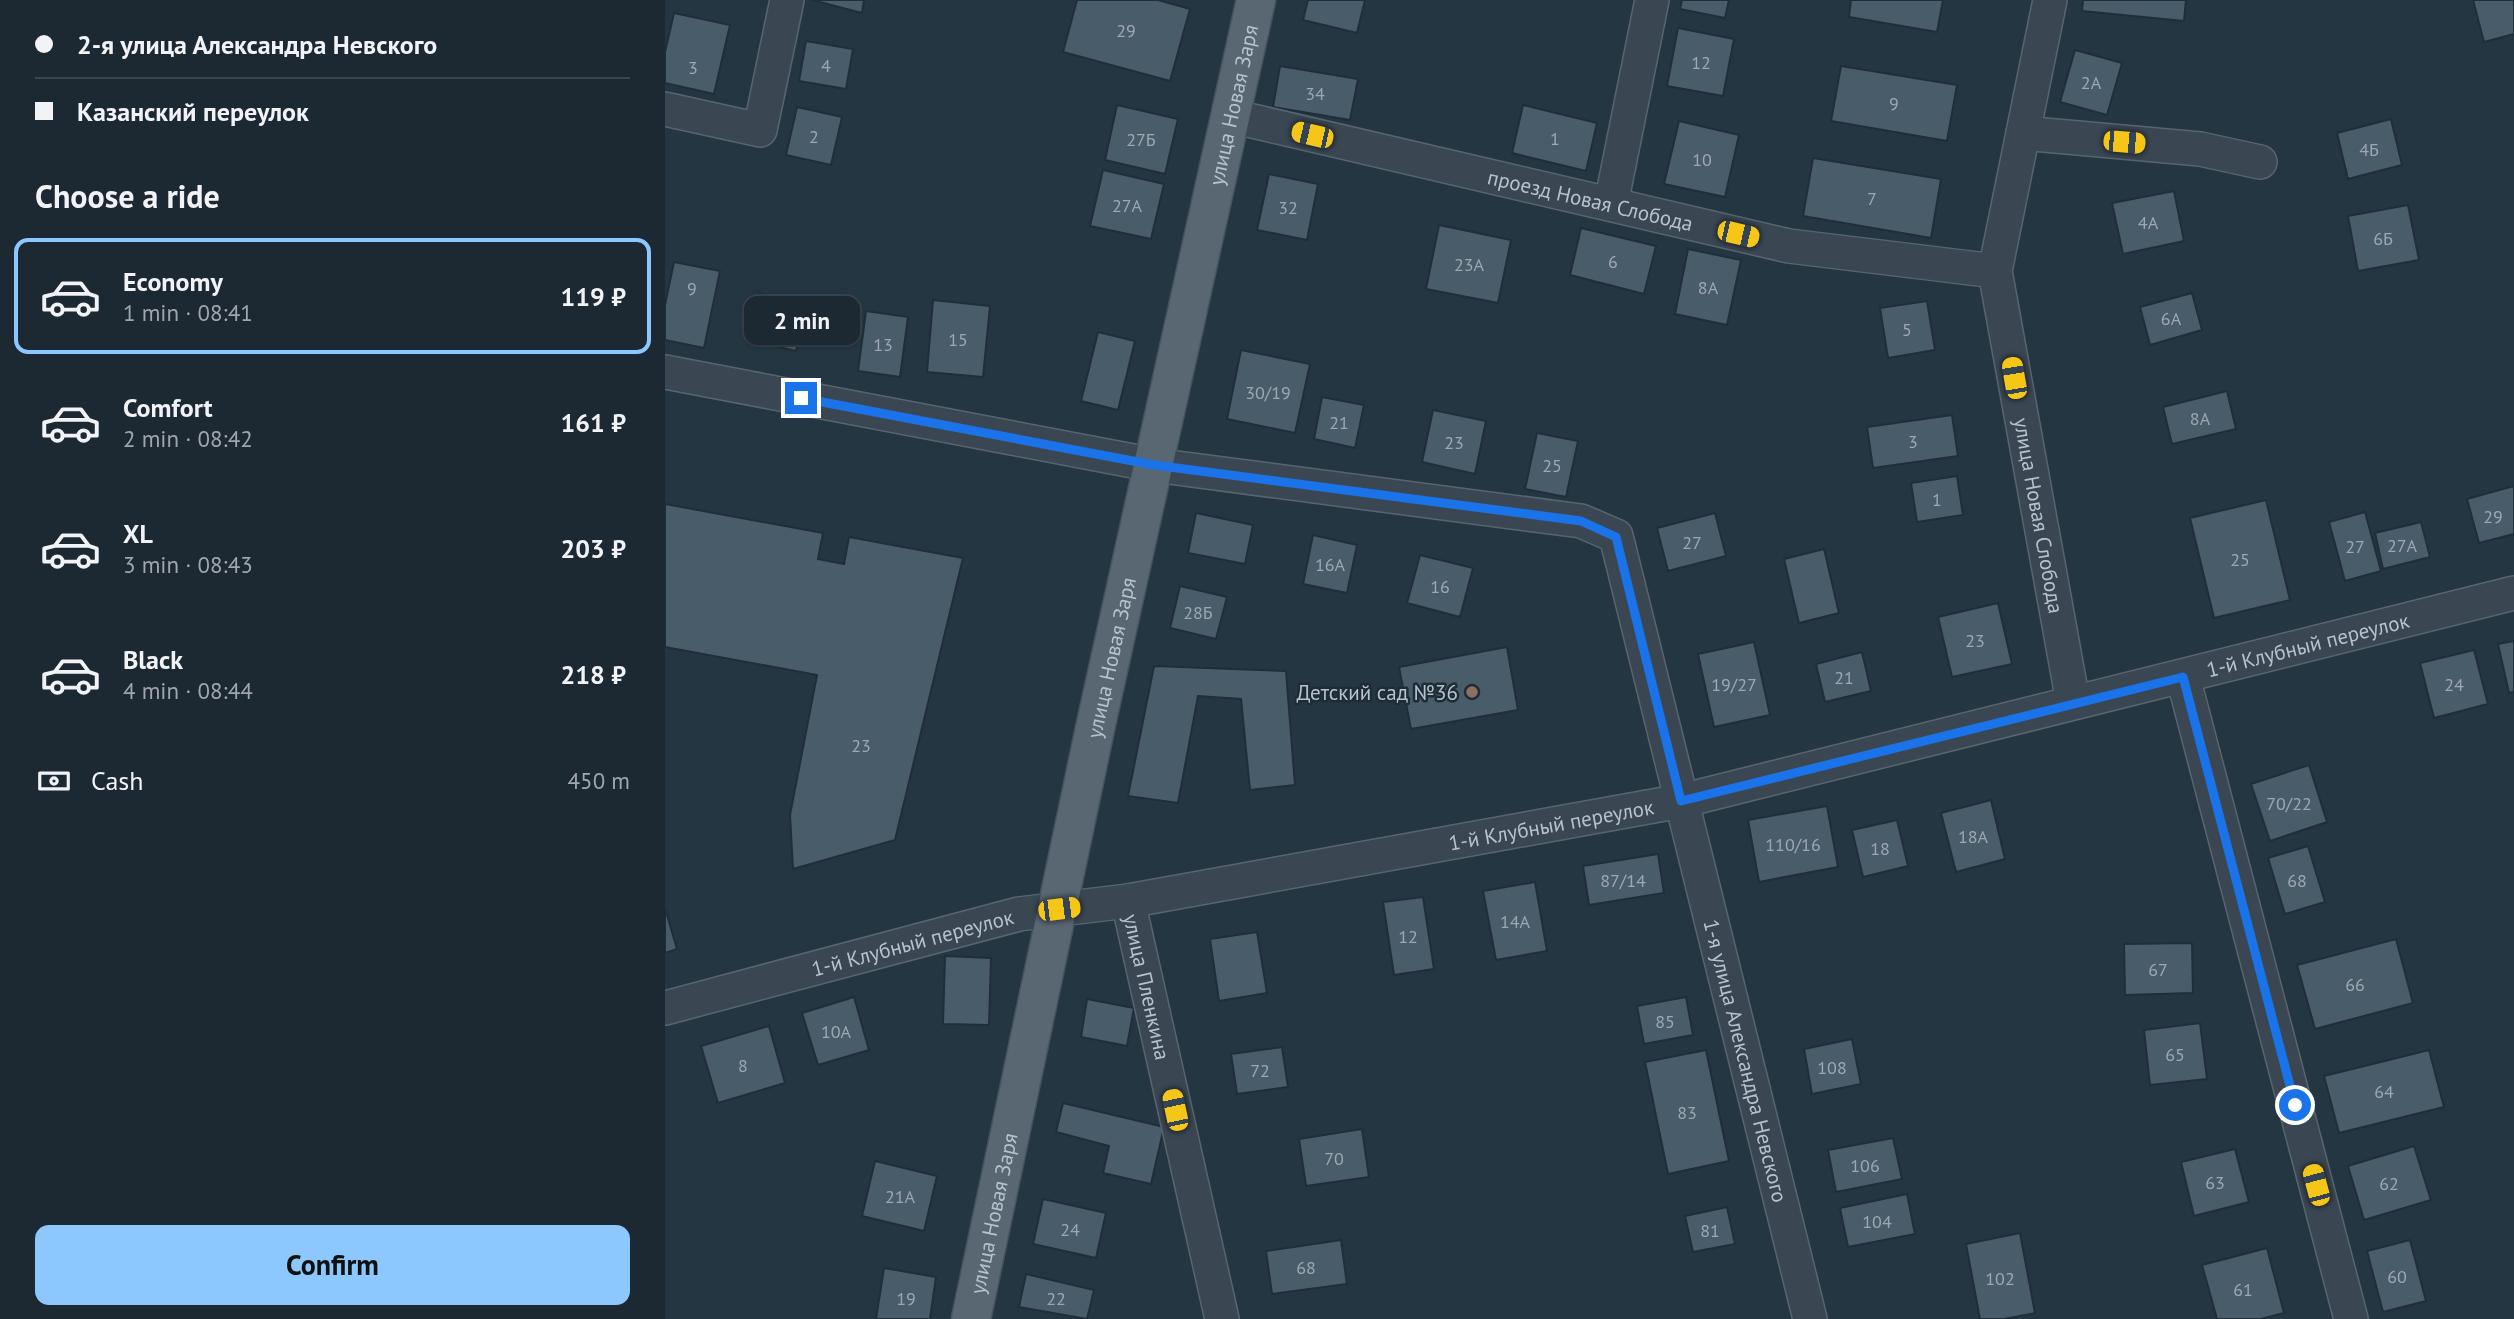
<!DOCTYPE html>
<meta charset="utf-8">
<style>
body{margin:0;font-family:"PT Sans",sans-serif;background:#29343e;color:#f1f3f6;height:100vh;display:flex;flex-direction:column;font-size:26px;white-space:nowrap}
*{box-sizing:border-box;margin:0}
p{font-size:23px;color:#a0a6ac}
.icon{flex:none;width:38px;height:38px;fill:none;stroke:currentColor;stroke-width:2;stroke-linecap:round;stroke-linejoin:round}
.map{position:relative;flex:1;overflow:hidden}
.side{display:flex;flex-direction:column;background:#1c2832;width:665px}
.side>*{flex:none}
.banner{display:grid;align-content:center;height:154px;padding:0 35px;background:#1c2832}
.end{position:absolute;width:32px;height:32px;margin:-16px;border:9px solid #1a73e8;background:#fff;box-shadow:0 0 0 4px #fff}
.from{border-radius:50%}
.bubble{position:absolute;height:49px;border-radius:14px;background:#1c2832;box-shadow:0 2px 5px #0004,0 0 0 2px #3a444d;font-size:23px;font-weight:600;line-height:49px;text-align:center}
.car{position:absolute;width:21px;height:42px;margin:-21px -10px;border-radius:9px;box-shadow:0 0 5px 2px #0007;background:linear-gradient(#f5c518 24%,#345 0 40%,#f5c518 0 76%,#345 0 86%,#f5c518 0)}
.banner b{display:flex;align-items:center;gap:24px;height:66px;font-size:26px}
.banner b+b{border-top:2px solid #3a444d}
.banner i{width:18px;height:18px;background:#f1f3f6}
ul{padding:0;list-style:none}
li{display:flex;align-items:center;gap:21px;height:116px;margin:0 14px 10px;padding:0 21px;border:4px solid transparent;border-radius:14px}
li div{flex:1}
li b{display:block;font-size:26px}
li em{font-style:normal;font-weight:600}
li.selected{border-color:#8cc7fd}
li>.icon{width:63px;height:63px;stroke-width:1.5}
h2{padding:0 35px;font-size:32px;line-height:84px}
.pay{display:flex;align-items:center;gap:18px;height:77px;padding:0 35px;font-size:26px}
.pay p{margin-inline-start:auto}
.primary-button{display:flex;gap:14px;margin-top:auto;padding:14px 35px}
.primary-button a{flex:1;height:80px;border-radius:14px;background:#8cc7fd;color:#111;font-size:28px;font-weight:600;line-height:80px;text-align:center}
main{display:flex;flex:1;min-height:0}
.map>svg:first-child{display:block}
</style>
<main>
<section class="side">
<div class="banner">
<b><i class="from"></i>2-я улица Александра Невского</b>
<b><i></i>Казанский переулок</b>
</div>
<h2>Choose a ride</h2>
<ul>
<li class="selected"><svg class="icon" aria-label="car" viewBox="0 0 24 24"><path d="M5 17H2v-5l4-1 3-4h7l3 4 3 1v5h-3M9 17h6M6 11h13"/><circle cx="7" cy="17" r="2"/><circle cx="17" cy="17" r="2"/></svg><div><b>Economy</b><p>1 min · 08:41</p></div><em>119 ₽</em></li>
<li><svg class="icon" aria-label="car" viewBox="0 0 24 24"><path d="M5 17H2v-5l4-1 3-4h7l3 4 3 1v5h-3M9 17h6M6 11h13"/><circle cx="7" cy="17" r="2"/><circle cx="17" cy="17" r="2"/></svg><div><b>Comfort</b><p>2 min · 08:42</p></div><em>161 ₽</em></li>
<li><svg class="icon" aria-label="car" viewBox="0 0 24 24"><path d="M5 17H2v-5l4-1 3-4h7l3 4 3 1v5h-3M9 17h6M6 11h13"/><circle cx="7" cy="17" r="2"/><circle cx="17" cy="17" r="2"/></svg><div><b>XL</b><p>3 min · 08:43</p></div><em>203 ₽</em></li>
<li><svg class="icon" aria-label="car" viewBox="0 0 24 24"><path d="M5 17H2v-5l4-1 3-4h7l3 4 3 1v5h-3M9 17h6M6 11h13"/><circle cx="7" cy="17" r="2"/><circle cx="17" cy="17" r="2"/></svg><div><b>Black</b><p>4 min · 08:44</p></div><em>218 ₽</em></li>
</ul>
<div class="pay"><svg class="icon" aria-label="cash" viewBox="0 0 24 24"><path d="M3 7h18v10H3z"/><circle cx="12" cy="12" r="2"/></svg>Cash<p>450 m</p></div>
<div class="primary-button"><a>Confirm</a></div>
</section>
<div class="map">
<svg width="1849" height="1319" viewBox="0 0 1849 1319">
<rect width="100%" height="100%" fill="#253643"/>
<path fill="#495c69" stroke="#202e3a" stroke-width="2" d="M 147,0 L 199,0 L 197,13 Z
M 412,0 L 493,0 L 525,9 L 505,81 L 398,52 Z
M 643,0 L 700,0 L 692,33 L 638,20 Z
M 1017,0 L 1064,0 L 1060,18 L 1015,9 Z
M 1186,0 L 1278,0 L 1272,32 L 1184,17 Z
M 1418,0 L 1521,0 L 1519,21 L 1417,11 Z
M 1808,0 L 1849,0 L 1849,34 L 1819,42 Z
M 9,13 L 65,25 L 49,94 L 0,83 L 0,52 Z
M 1013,28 L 1069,39 L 1058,96 L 1002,86 Z
M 141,41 L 188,49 L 181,89 L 134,81 Z
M 1410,50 L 1457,63 L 1442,115 L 1395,102 Z
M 615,66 L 693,79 L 685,120 L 608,107 Z
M 1176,66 L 1292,85 L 1282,141 L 1166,121 Z
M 452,105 L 513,119 L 500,174 L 440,160 Z
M 858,105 L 932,123 L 921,171 L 847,153 Z
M 132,107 L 177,117 L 166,165 L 121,155 Z
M 1726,119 L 1737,165 L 1683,179 L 1672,133 Z
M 1014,121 L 1074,135 L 1060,197 L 999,184 Z
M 1148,158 L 1276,179 L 1266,238 L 1138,216 Z
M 438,170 L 499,184 L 486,239 L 425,226 Z
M 604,174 L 653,184 L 642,240 L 592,230 Z
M 1509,191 L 1519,241 L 1458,254 L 1447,203 Z
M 1743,205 L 1754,260 L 1693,271 L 1683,216 Z
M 774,225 L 846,240 L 833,303 L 761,289 Z
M 916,228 L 991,246 L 979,294 L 905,275 Z
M 1023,249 L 1076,260 L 1062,325 L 1010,314 Z
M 9,262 L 55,271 L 39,348 L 0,340 L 0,305 Z
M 95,293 L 142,304 L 131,351 L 84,340 Z
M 1527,293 L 1537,330 L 1485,345 L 1475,307 Z
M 268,300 L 325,306 L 318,377 L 262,372 Z
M 1262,301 L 1270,350 L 1223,358 L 1215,308 Z
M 201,311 L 243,317 L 235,377 L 193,371 Z
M 433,332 L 470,341 L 453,410 L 416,401 Z
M 576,350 L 645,364 L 630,433 L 562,419 Z
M 1562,391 L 1571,429 L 1507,444 L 1498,407 Z
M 657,397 L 699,405 L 690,448 L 649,439 Z
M 768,410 L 821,421 L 810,474 L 757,462 Z
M 1287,415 L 1293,456 L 1208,468 L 1202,427 Z
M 872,433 L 913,441 L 901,497 L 860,489 Z
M 1292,476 L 1298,515 L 1252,522 L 1246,483 Z
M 1849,486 L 1849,534 L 1814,543 L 1802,499 Z
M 1601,500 L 1625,600 L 1549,618 L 1525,518 Z
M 0,504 L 158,533 L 153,559 L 179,564 L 184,537 L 298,558 L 230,840 L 128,869 L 125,815 L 152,675 L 0,647 Z
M 1700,512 L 1716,571 L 1680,581 L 1664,522 Z
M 531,513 L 588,525 L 580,564 L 523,553 Z
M 1050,513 L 1061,556 L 1003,571 L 992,528 Z
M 1756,522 L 1765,557 L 1718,569 L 1710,533 Z
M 648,535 L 692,545 L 682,593 L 638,584 Z
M 1159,549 L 1174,613 L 1134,623 L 1119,559 Z
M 755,555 L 808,568 L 795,617 L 742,603 Z
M 515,586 L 562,597 L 551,639 L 505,628 Z
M 1333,603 L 1347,664 L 1287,677 L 1273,617 Z
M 1849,641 L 1849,692 L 1844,693 L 1833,644 Z
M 1089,642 L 1105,715 L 1049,727 L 1033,654 Z
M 842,647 L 853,710 L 746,729 L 734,667 Z
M 1809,650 L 1823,704 L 1769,718 L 1755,663 Z
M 1197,652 L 1206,691 L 1160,702 L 1151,664 Z
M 489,666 L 621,671 L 630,785 L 585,790 L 576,699 L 533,696 L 513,803 L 463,796 Z
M 1644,765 L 1662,822 L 1605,841 L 1586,784 Z
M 1326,800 L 1340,859 L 1291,872 L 1276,813 Z
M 1162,806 L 1173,867 L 1094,882 L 1083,820 Z
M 1232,820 L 1243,866 L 1198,877 L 1187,830 Z
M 1643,846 L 1660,902 L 1620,914 L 1603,858 Z
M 993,854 L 999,893 L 924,905 L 918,866 Z
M 870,882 L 882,951 L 831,960 L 818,891 Z
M 758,897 L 769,969 L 729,975 L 718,902 Z
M 0,908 L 12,949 L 0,953 Z
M 592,932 L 602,993 L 554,1001 L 545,939 Z
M 1731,939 L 1748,1003 L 1650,1029 L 1632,965 Z
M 1527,943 L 1528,993 L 1460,995 L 1459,944 Z
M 280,956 L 326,958 L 324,1025 L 278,1024 Z
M 189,997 L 204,1050 L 153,1065 L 137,1013 Z
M 1021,997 L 1028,1035 L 979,1044 L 972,1006 Z
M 422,999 L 469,1008 L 462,1046 L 416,1037 Z
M 1535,1023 L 1542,1079 L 1485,1085 L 1479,1030 Z
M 104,1026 L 120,1083 L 53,1103 L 36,1046 Z
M 1187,1039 L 1196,1084 L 1147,1094 L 1139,1049 Z
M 617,1047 L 623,1087 L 572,1094 L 566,1054 Z
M 1041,1050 L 1064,1161 L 1003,1174 L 980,1062 Z
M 1764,1050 L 1779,1107 L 1674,1133 L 1659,1076 Z
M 398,1103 L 499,1127 L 486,1184 L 438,1173 L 444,1146 L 391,1132 Z
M 697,1129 L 704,1177 L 641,1186 L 634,1139 Z
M 1228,1138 L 1237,1179 L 1171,1192 L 1163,1150 Z
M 1749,1146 L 1766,1200 L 1699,1220 L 1683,1166 Z
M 1570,1149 L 1584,1202 L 1529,1216 L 1516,1162 Z
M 210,1161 L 272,1176 L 259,1231 L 197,1216 Z
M 1242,1194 L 1250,1234 L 1183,1247 L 1175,1208 Z
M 378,1199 L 441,1213 L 431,1258 L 368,1244 Z
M 1062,1207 L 1070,1244 L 1028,1252 L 1020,1216 Z
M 1355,1233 L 1370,1313 L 1339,1319 L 1315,1319 L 1301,1244 Z
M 676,1240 L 682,1284 L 607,1294 L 601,1251 Z
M 1745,1240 L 1761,1301 L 1718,1312 L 1702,1251 Z
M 1602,1248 L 1619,1313 L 1596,1319 L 1552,1319 L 1537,1265 Z
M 219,1268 L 271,1277 L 265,1319 L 211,1319 Z
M 361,1274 L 429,1290 L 422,1319 L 354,1307 Z"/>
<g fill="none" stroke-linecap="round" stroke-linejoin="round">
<defs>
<g id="minor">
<path id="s1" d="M 1385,0 L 1330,271 L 1408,702"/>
<path d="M 0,109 L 95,130 L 122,0"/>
<path id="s2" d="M 566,116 L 1124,246 L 1330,271"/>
<path d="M 1358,133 L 1535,149 L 1595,162"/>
<path d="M 946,204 L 987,0"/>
<path id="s3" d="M 0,372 L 489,465 L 916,521 L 951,536 L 1145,1319"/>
<path d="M 1518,677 L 1686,1319"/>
<path id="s4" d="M 463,901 L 557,1319"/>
<path id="s5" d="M 0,1008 L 354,914 L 463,901 L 1016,801 L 1849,593"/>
</g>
<g id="major">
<path id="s6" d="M 306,1319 L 431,724 L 591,0"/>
</g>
</defs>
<use href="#minor" stroke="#586570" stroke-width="36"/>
<use href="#major" stroke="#46535f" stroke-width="41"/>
<use href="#minor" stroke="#3a4753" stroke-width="33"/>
<use href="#major" stroke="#586772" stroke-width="38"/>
</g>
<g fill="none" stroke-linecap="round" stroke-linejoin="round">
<path stroke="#1a73e8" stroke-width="9" d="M 136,398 L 489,465 L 916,521 L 951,537 L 1016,801 L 1518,677 L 1630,1105"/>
</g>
<circle fill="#8d6e63" stroke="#1e2c38" stroke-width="2.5" cx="807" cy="692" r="7"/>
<g text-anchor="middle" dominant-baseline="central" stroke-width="5" stroke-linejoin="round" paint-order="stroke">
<g font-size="18" fill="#9ca8b3">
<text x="461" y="30">29</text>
<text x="1036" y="62">12</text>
<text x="161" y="65">4</text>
<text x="28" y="67">3</text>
<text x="1426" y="82">2А</text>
<text x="650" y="93">34</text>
<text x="1229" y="103">9</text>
<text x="149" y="136">2</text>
<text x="890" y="138">1</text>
<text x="476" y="139">27Б</text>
<text x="1704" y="149">4Б</text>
<text x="1037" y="159">10</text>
<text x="1207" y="198">7</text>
<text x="462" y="205">27А</text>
<text x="623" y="207">32</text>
<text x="1483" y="222">4А</text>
<text x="1718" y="238">6Б</text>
<text x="948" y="261">6</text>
<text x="804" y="264">23А</text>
<text x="1043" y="287">8А</text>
<text x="27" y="288">9</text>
<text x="1506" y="318">6А</text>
<text x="1242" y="329">5</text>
<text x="293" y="339">15</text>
<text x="218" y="344">13</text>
<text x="603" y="392">30/19</text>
<text x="1535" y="418">8А</text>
<text x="674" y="422">21</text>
<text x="1248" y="441">3</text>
<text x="789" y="442">23</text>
<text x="887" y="465">25</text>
<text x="1272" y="499">1</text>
<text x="1828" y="516">29</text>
<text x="1027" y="542">27</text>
<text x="1737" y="545">27А</text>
<text x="1690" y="546">27</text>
<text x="1575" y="559">25</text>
<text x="665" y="564">16А</text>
<text x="775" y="586">16</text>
<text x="533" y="612">28Б</text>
<text x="1310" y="640">23</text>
<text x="1179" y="677">21</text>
<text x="1069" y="684">19/27</text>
<text x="1789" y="684">24</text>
<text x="196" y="745">23</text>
<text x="1624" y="803">70/22</text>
<text x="1308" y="836">18А</text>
<text x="1128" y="844">110/16</text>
<text x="1215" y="848">18</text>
<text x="958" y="880">87/14</text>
<text x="1632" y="880">68</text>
<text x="850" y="921">14А</text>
<text x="743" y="936">12</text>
<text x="1493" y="969">67</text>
<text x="1690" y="984">66</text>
<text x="1000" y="1021">85</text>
<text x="171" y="1031">10А</text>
<text x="1510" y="1054">65</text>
<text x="78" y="1065">8</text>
<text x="1167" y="1067">108</text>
<text x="595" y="1070">72</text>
<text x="1719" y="1091">64</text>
<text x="1022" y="1112">83</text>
<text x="669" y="1158">70</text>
<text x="1200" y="1165">106</text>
<text x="1550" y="1182">63</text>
<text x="1724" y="1183">62</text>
<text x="235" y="1196">21А</text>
<text x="1212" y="1221">104</text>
<text x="405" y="1229">24</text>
<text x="1045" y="1230">81</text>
<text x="641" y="1267">68</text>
<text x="1732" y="1276">60</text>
<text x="1335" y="1278">102</text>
<text x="1578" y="1289">61</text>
<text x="241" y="1298">19</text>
<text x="391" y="1298">22</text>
</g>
<g font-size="21" fill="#b7c2cc" stroke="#1e2c38">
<text stroke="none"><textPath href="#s6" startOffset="1242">улица Новая Заря</textPath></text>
<text stroke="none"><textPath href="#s2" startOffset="369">проезд Новая Слобода</textPath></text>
<text stroke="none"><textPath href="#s1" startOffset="525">улица Новая Слобода</textPath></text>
<text stroke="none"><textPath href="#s5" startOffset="1684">1-й Клубный переулок</textPath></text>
<text stroke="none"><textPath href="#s6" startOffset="676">улица Новая Заря</textPath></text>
<text stroke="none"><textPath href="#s5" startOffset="906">1-й Клубный переулок</textPath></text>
<text stroke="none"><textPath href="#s5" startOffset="256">1-й Клубный переулок</textPath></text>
<text stroke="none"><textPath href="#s4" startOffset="88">улица Пленкина</textPath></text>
<text stroke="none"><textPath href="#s3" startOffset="1507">1-я улица Александра Невского</textPath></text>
<text stroke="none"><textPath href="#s6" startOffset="108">улица Новая Заря</textPath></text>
</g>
<g font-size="21" fill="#b7c2cc" stroke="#1e2c38" text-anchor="end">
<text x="793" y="692">Детский сад №36</text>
</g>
</g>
</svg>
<i class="end from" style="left:1630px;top:1105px"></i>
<i class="end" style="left:136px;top:398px"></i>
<div class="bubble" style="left:79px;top:296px;width:116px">2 min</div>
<i class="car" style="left:647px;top:135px;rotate:283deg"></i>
<i class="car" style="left:1459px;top:142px;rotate:95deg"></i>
<i class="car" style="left:1073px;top:234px;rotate:103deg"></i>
<i class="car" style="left:1349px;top:378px;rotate:350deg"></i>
<i class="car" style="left:394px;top:909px;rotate:83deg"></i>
<i class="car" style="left:510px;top:1110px;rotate:348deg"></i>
<i class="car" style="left:1651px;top:1185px;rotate:345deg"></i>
</div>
</main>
